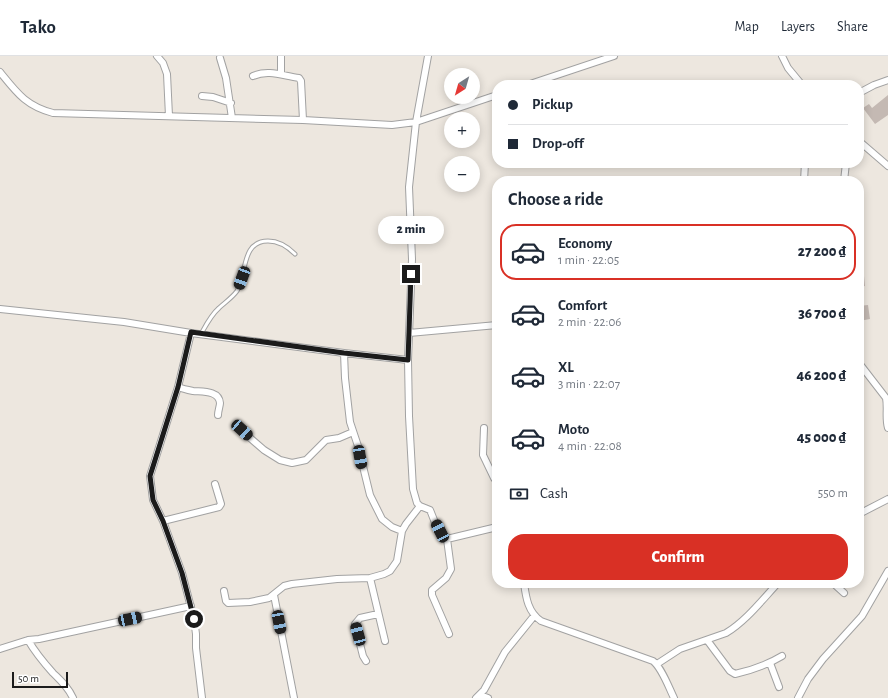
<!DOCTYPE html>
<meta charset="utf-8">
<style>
body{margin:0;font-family:"Alegreya Sans",sans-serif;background:#f2f2f3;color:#1f2937;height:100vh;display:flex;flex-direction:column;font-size:15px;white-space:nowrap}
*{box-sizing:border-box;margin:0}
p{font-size:13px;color:#747a83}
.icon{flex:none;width:22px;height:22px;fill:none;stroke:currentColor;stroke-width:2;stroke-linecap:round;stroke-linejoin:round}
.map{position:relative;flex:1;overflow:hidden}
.details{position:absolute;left:492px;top:120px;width:372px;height:412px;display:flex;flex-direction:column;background:#fff;border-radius:16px;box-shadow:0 2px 10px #0003}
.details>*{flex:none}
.hud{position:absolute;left:492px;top:24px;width:372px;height:88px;border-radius:16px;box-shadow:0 2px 10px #0003;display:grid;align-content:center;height:88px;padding:0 16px;background:#fff}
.needle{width:26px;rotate:217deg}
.tools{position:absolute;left:444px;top:12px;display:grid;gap:8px}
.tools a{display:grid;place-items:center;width:36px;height:36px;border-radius:50%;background:#fff;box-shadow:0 2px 10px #0003;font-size:20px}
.scale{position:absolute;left:12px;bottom:10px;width:56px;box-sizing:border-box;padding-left:4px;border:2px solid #1b1b1b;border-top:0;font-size:11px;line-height:14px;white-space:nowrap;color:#1b1b1b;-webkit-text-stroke:3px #fff;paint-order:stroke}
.end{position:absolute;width:18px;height:18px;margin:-9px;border:5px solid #1b1b1b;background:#fff;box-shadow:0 0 0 2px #fff}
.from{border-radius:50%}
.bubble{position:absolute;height:28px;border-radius:14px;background:#fff;box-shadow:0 2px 10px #0003;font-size:13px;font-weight:800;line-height:28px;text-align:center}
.car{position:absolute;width:12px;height:24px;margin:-12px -6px;border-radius:5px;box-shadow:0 0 3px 1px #0007;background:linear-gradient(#222 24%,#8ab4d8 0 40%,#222 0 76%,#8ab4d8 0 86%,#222 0)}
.hud b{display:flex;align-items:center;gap:14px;height:38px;font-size:15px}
.hud b+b{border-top:1px solid #e0e1e3}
.hud i{width:10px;height:10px;background:#1f2937}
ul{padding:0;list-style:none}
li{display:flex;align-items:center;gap:12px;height:56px;margin:0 8px 6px;padding:0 8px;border:2px solid transparent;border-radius:16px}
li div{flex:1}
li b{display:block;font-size:15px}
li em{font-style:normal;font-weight:800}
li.selected{border-color:#d93025}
li>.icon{width:36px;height:36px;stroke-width:1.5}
h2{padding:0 16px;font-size:18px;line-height:48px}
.pay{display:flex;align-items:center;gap:10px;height:44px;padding:0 16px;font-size:15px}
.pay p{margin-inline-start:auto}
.button{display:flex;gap:8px;margin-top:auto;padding:8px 16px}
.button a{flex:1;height:46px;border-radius:16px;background:#d93025;color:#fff;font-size:16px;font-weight:800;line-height:46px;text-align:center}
header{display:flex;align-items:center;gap:24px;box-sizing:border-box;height:56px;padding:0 20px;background:#fff;border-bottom:1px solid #e0e1e3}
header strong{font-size:19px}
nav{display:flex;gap:22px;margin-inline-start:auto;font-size:14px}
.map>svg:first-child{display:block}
</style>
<header>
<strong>Tako</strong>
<nav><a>Map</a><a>Layers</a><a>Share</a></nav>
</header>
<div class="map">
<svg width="888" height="642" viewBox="0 0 888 642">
<rect width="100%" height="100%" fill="#ede7df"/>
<path fill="#c4b9b3" d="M 888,39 L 888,59 L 875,68 L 863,52 L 869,48 L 872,52 Z
M 859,210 L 863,210 L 865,230 L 859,231 Z
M 868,249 L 870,263 L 859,265 L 859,250 Z"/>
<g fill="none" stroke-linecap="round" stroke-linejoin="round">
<defs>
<path id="lane" d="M 201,278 C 206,269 211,259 219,252 C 224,247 232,242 237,235 C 247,218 241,185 268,185 C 279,185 287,190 295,198"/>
<path id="street" d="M 157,0 L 163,7 L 167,18 L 169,60
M 281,0 L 281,18
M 428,0 L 416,66 L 409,131 L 412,203 L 408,304 L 409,360 L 413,433 L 417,447 L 420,450 L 430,454 C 434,463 438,479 447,483 L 497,471
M 782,0 L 788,12 L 802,29
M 220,2 L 226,22 L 232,62
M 0,16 C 17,37 26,50 53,57 L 303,64 L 392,69 L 416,66 L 497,39
M 253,20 C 269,13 283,20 299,22 L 301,25 L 303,64
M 527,29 L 614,0
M 859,37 L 874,29 L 888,24
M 202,40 L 213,41 L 231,47
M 859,85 L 888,110
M 804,125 L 805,107
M 844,125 L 846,107
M 0,253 L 124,266 L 191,277 L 344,297 L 408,304
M 191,277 L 178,331 L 150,420 L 153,444 L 163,465 L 182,517 L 194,563 L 196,578 L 196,592 L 202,642
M 409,277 L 497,269
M 344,297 L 345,322 L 350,366 L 358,390 L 370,439 L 382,463 L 392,471 L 402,475
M 859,307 L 886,342 C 888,352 885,362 888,372
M 178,331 C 183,333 188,334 193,335 C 201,336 219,334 220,347 C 220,350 218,355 218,359
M 484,372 L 483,399 L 494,422 L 497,426
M 242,375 L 264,394 L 280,404 L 292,407 L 306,404 L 326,384 L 339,382 L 353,376
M 859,458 L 888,443
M 163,465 L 219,451 L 221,448 L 215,428
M 447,483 L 451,513 L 446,522 L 432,534 L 432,539 L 449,578
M 370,522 L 385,585
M 524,527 C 526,542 528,556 541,565 L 653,605 C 662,612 669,632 674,642
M 833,527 L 844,537
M 224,535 L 226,545 L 228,547 L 250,546 L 269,542 L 284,530 L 292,528 L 337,523 L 370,522 L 384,518 L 390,515 L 397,505 L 402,475 L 406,468 L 420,450
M 274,539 L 294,642
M 707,584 L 730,615 L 735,618 C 753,614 767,609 782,600
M 0,593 L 28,584
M 366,605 L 363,600 L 355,568 L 360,562 L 378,558
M 770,607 L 779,631
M 657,608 L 680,593 L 726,577 C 746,565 762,544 778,527
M 480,639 L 488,642
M 73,642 C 68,631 61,625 53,617 C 44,607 35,596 28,584 L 39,583 L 191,550
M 476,642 L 484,634 L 505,596 L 534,560
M 798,642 L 808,623 L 823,603 L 862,560 L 888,515"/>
</defs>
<use href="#lane" stroke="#a2a2a2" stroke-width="5"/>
<use href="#street" stroke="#a2a2a2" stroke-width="8"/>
<use href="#lane" stroke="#fff" stroke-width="3"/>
<use href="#street" stroke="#fff" stroke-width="6"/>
</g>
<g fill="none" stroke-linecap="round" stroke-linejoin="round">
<path stroke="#1b1b1b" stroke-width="5" d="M 194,563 L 182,517 L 163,465 L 153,444 L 150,420 L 178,331 L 191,276 L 344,297 L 408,304 L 411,218"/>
</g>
</svg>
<div class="tools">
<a><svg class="needle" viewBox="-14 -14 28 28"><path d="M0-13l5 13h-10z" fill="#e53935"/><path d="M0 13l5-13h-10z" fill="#747a83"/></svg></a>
<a>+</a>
<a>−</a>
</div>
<div class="scale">50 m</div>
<i class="end from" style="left:194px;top:563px"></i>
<i class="end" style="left:411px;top:218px"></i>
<div class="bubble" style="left:378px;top:160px;width:66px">2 min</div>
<i class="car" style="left:242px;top:222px;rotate:200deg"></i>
<i class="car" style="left:242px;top:374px;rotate:132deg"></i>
<i class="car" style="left:360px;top:401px;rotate:170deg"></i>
<i class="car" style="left:440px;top:475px;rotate:333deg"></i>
<i class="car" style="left:130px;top:563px;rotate:78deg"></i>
<i class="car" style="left:279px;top:566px;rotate:169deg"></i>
<i class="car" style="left:358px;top:578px;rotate:345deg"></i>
<div class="hud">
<b><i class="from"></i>Pickup</b>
<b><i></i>Drop-off</b>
</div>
<section class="details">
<h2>Choose a ride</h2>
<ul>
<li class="selected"><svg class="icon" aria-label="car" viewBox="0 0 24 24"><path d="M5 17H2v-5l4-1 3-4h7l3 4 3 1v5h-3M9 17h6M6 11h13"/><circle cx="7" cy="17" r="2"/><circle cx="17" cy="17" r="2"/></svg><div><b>Economy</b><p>1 min · 22:05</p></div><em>27 200 ₫</em></li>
<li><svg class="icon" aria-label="car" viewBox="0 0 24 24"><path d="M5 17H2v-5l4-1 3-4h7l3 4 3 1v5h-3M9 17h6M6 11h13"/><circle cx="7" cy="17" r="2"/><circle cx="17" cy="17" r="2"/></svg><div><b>Comfort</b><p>2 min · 22:06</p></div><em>36 700 ₫</em></li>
<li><svg class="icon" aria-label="car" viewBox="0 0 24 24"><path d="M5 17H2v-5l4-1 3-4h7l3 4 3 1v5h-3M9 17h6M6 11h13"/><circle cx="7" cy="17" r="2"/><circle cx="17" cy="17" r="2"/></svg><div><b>XL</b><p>3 min · 22:07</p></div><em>46 200 ₫</em></li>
<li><svg class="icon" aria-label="car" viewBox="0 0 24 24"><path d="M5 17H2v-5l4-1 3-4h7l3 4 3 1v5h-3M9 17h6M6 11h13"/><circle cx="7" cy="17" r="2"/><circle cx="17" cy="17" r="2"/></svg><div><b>Moto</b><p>4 min · 22:08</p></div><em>45 000 ₫</em></li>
</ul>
<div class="pay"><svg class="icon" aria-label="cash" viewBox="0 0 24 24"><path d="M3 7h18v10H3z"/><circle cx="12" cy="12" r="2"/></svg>Cash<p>550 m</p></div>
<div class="button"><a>Confirm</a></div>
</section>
</div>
